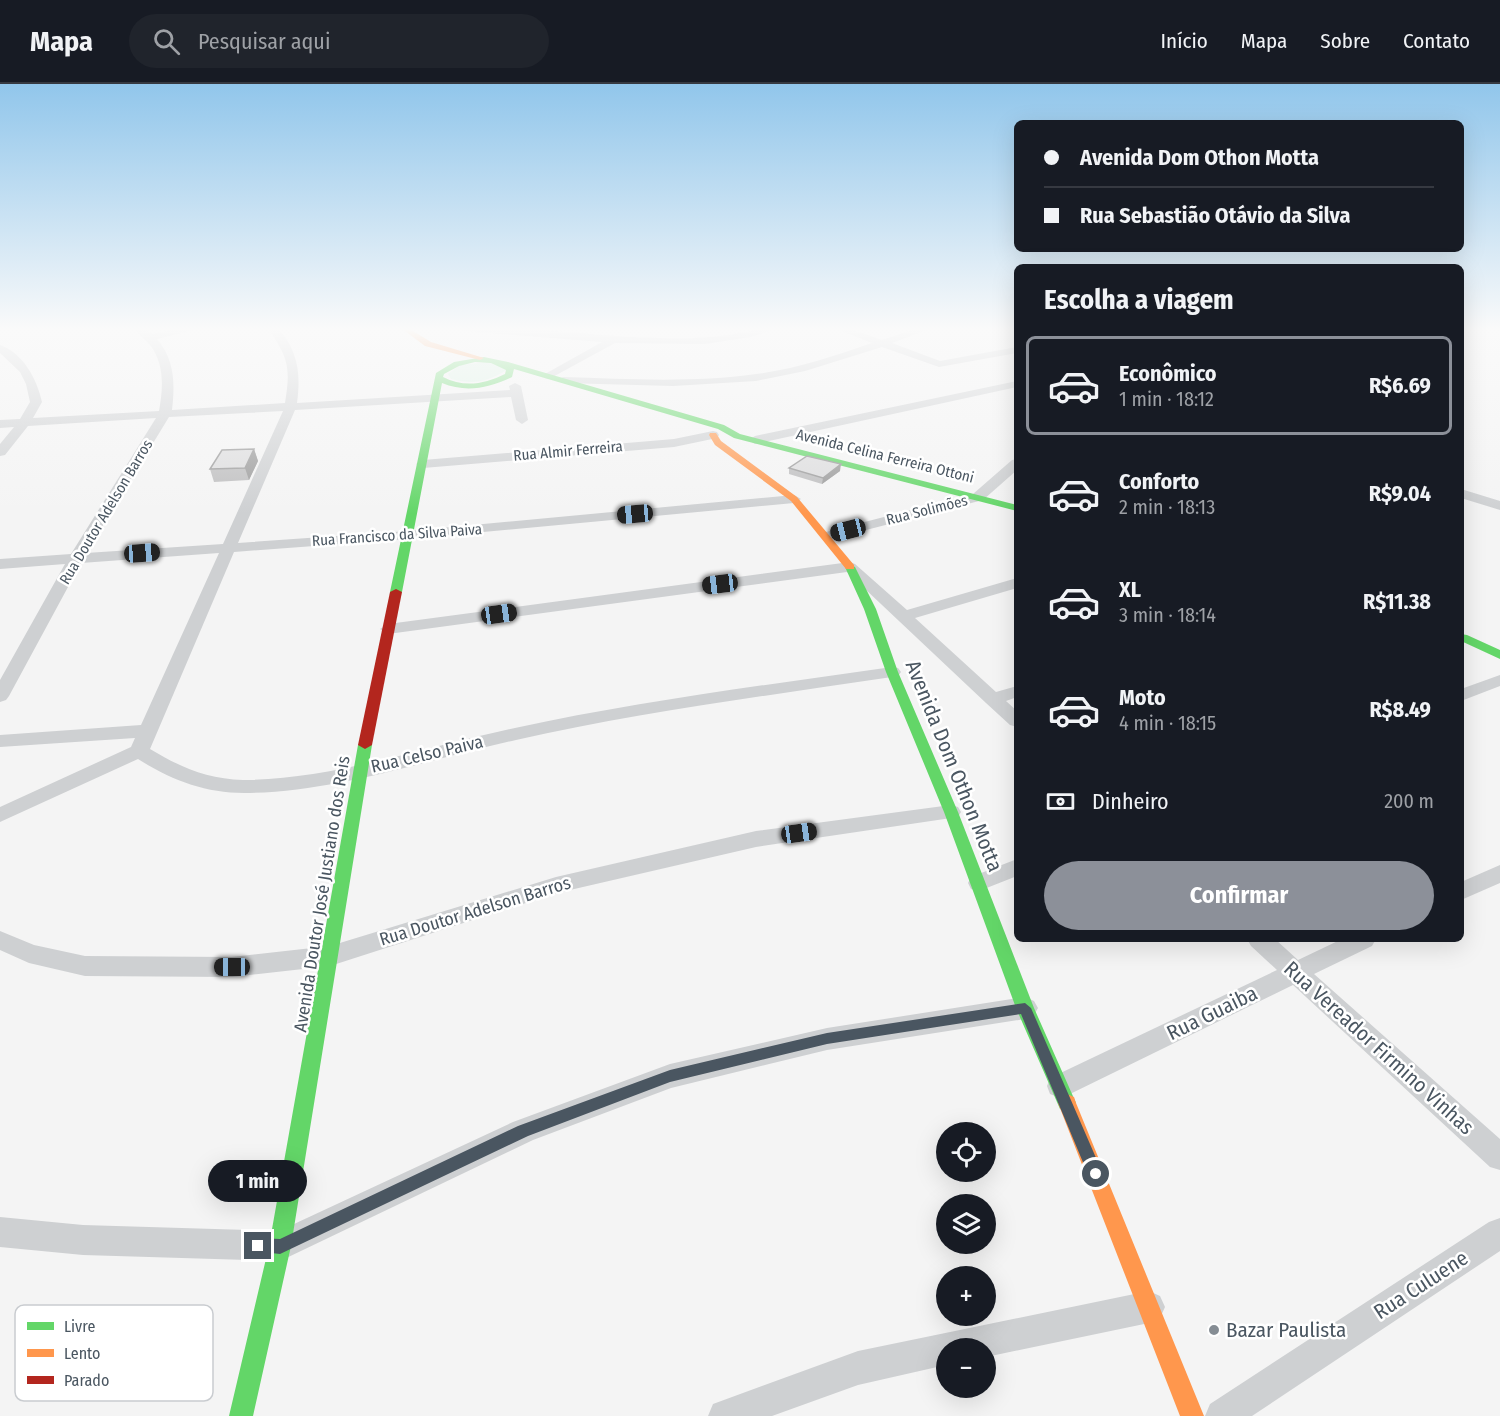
<!DOCTYPE html>
<html lang="pt">
<meta charset="utf-8">
<style>
body{margin:0;font-family:"Fira Sans Condensed",sans-serif;background:#20242c;color:#f1f3f6;height:100vh;display:flex;flex-direction:column;font-size:22px;white-space:nowrap}
*{box-sizing:border-box;margin:0}
p{font-size:20px;color:#9ea1a6}
.icon{flex:none;width:33px;height:33px;fill:none;stroke:currentColor;stroke-width:2;stroke-linecap:round;stroke-linejoin:round}
.map{position:relative;flex:1;overflow:hidden}
.sheet{position:absolute;left:1014px;top:180px;width:450px;height:678px;display:flex;flex-direction:column;background:#171b24;border-radius:9px;box-shadow:0 6px 24px #0002}
.sheet>*{flex:none}
.hud{position:absolute;left:1014px;top:36px;width:450px;height:132px;border-radius:9px;box-shadow:0 6px 24px #0002;display:grid;align-content:center;height:132px;padding:0 30px;background:#171b24}
.fabs{position:absolute;left:936px;top:1038px;display:grid;gap:12px}
.fabs a{display:grid;place-items:center;width:60px;height:60px;border-radius:50%;background:#171b24;box-shadow:0 6px 24px #0002;font-size:30px}
.end{position:absolute;width:27px;height:27px;margin:-14px;border:8px solid #4a5661;background:#fff;box-shadow:0 0 0 3px #fff}
.from{border-radius:50%}
.bubble{position:absolute;height:42px;border-radius:21px;background:#171b24;box-shadow:0 6px 24px #0002;font-size:20px;font-weight:700;line-height:42px;text-align:center}
.car{position:absolute;width:18px;height:36px;margin:-18px -9px;border-radius:8px;box-shadow:0 0 4px 2px #0007;background:linear-gradient(#222 24%,#8ab4d8 0 40%,#222 0 76%,#8ab4d8 0 86%,#222 0)}
.hud b{display:flex;align-items:center;gap:21px;height:57px;font-size:22px}
.hud b+b{border-top:2px solid #363941}
.hud i{width:15px;height:15px;background:#f1f3f6}
ul{padding:0;list-style:none}
li{display:flex;align-items:center;gap:18px;height:99px;margin:0 12px 9px;padding:0 18px;border:3px solid transparent;border-radius:9px}
li div{flex:1}
li b{display:block;font-size:22px}
li em{font-style:normal;font-weight:700}
li.selected{border-color:#8c9099}
li>.icon{width:54px;height:54px;stroke-width:1.5}
h2{padding:0 30px;font-size:27px;line-height:72px}
.pay{display:flex;align-items:center;gap:15px;height:66px;padding:0 30px;font-size:22px}
.pay p{margin-inline-start:auto}
.button{display:flex;gap:12px;margin-top:auto;padding:12px 30px}
.button a{flex:1;height:69px;border-radius:36px;background:#8c9099;color:#fff;font-size:24px;font-weight:700;line-height:69px;text-align:center}
header{display:flex;align-items:center;gap:36px;box-sizing:border-box;height:84px;padding:0 30px;background:#171b24;border-bottom:2px solid #363941}
header strong{font-size:28px}
nav{display:flex;gap:33px;margin-inline-start:auto;font-size:21px}
.search{width:420px;height:54px;background:#20242c;display:flex;align-items:center;gap:15px;box-sizing:border-box;padding:0 21px;border-radius:33px;color:#9ea1a6;font-size:22px}
.map>svg:first-child{display:block}
</style>
<header>
<strong>Mapa</strong>
<div class="search"><svg class="icon" aria-label="search" viewBox="0 0 24 24"><circle cx="10" cy="10" r="6"/><path d="M15 15l6 6"/></svg>Pesquisar aqui</div>
<nav><a>Início</a><a>Mapa</a><a>Sobre</a><a>Contato</a></nav>
</header>
<div class="map">
<svg width="1500" height="1332" viewBox="0 0 1500 1332">
<rect width="100%" height="100%" fill="#f4f4f4"/>
<path fill="#d9f2e3" d="M 489,278 L 507,286 C 486,298 475,301 451,295 L 448,290 L 460,281 Z"/>
<g fill="none" stroke-linecap="round" stroke-linejoin="round">
<path fill="#ced0d2" fill-rule="evenodd" d="M 133,244 L 144,244 L 152,250 L 182,244 L 201,244 L 157,255 C 175,276 175,300 172,326 L 285,319 C 291,282 288,274 268,244 L 278,244 C 298,267 301,289 297,319 L 510,306 L 509,302 L 515,299 L 521,302 L 528,336 L 522,340 L 516,336 L 511,313 L 295,326 L 238,459 L 408,447 L 794,411 L 801,415 L 794,419 L 408,455 L 234,468 L 150,665 C 180,683 207,695 243,696 C 329,696 430,662 515,644 C 640,617 766,601 892,583 L 898,584 L 901,588 L 898,592 L 892,593 C 766,612 640,628 516,656 C 430,675 333,709 244,709 C 205,709 171,696 138,675 L 0,738 L 0,723 L 131,663 L 135,654 L 0,663 L 0,651 L 141,641 L 219,469 L 81,479 L 9,612 L 6,616 L 0,618 L 0,596 L 65,480 L 0,485 L 0,475 L 71,470 L 156,334 L 28,342 L 5,371 L 0,372 L 0,360 L 14,343 L 0,344 L 0,336 L 20,335 L 30,318 L 26,300 L 20,288 L 0,269 L 0,261 C 23,269 37,295 42,318 L 33,334 L 159,327 C 163,305 165,280 150,261 C 145,255 138,250 133,244 ZM 283,327 L 223,460 L 86,469 L 169,333 Z
M 459,244 C 526,240 593,253 660,254 C 683,255 706,254 729,251 C 745,248 761,243 778,244 L 750,253 L 705,260 L 615,259 L 549,295 L 545,294 L 545,290 L 602,258 L 464,247 Z
M 834,244 L 848,244 L 882,256 L 918,244 L 932,244 L 892,259 L 940,277 L 1017,263 L 1017,269 L 939,283 L 882,263 L 805,287 L 756,297 L 673,302 L 563,299 L 557,296 L 563,293 C 627,295 692,299 756,290 C 796,285 834,272 872,259 Z
M 1017,297 L 1017,303 L 755,360 L 749,356 L 755,352 Z
M 713,347 L 717,348 L 719,351 L 717,354 L 674,363 L 423,384 L 416,380 L 423,376 L 674,355 Z
M 1017,375 L 1017,386 L 983,416 L 827,456 L 820,452 L 822,449 L 973,410 L 1012,376 Z
M 1461,405 L 1500,417 L 1500,426 L 1461,414 Z
M 850,478 L 855,480 L 907,526 L 1017,494 L 1017,504 L 915,534 L 996,608 L 1017,602 L 1017,613 L 1006,617 L 1017,627 L 1017,643 L 1010,641 L 986,619 L 847,488 L 388,550 L 380,545 L 388,540 Z
M 1500,591 L 1500,602 L 1461,617 L 1461,605 Z
M 951,721 L 958,723 L 961,728 L 958,733 L 756,763 L 557,809 L 330,882 L 232,893 L 85,892 L 29,879 L 0,866 L 0,847 L 34,861 L 85,872 L 232,873 L 330,862 L 556,793 L 756,747 Z
M 1017,775 L 1017,792 L 979,807 L 971,805 L 968,799 L 971,793 Z
M 1500,781 L 1500,799 L 1461,816 L 1461,798 Z
M 1247,855 L 1275,855 L 1298,876 L 1342,855 L 1376,855 L 1372,862 L 1314,890 L 1500,1055 L 1500,1086 L 1490,1083 L 1293,901 L 1070,1010 L 1060,1014 L 1050,1010 L 1047,1002 L 1050,994 L 1277,886 L 1251,862 Z
M 1025,913 L 1034,917 L 1038,924 L 1034,931 L 1025,935 L 827,966 L 671,1004 L 533,1056 L 280,1177 L 83,1171 L 0,1163 L 0,1133 L 83,1141 L 279,1147 L 513,1038 L 670,980 L 827,944 Z
M 1500,1134 L 1500,1167 L 1252,1332 L 1205,1332 L 1210,1320 L 1489,1138 Z
M 1149,1207 L 1160,1212 L 1165,1223 L 1160,1234 L 1149,1239 L 986,1273 L 986,1264 L 946,1264 L 946,1281 L 858,1301 L 772,1332 L 708,1332 L 713,1320 L 858,1267 Z"/>
<path fill="#63d668" fill-rule="evenodd" d="M 484,273 L 508,278 L 724,341 L 740,350 L 1017,421 L 1017,427 L 734,354 L 718,345 L 514,285 L 512,293 C 489,304 466,309 442,299 L 402,508 L 400,510 L 392,510 L 390,508 L 436,289 L 454,278 ZM 475,278 L 491,279 L 506,286 L 505,290 C 485,300 464,304 443,293 L 444,290 L 459,282 Z
M 850,480 L 855,483 L 876,525 L 898,588 L 958,728 L 1034,924 L 1076,1019 L 1074,1025 L 1067,1028 L 1060,1025 L 1016,924 L 944,728 L 886,588 L 864,525 L 845,483 Z
M 1461,550 L 1467,551 L 1500,566 L 1500,575 L 1461,557 Z
M 365,657 L 372,661 L 291,1162 L 253,1332 L 229,1332 L 269,1162 L 358,661 Z"/>
<path fill="#ff974d" fill-rule="evenodd" d="M 401,244 L 408,244 L 431,258 L 484,274 L 480,276 L 425,262 Z
M 710,349 L 716,349 L 721,357 L 797,413 L 854,481 L 854,485 L 846,485 L 791,417 L 715,361 L 709,351 Z
M 1067,1010 L 1074,1013 L 1076,1019 L 1204,1332 L 1180,1332 L 1058,1019 L 1060,1013 Z"/>
<path fill="#b3261e" fill-rule="evenodd" d="M 396,505 L 402,508 L 372,661 L 365,665 L 358,661 L 390,508 Z"/>
</g>
<path fill="#bebebf" d="M 254,365 L 258,377 L 249,396 L 214,398 L 210,385 Z
M 789,384 L 840,387 L 822,400 L 789,390 Z"/>
<path fill="#9b9b9b" d="M 254,365 L 258,377 L 249,396 L 245,384 Z
M 841,380 L 840,387 L 822,400 L 823,394 Z"/>
<path fill="#ddddde" stroke="#9b9b9b" stroke-width="1.5" d="M 254,365 L 245,384 L 210,385 L 222,366 Z
M 807,372 L 841,380 L 823,394 L 789,384 Z"/>
<linearGradient id="sky" x2="0" y2="1"><stop stop-color="#91c6eb"/><stop offset="0.57" stop-color="#fafafa"/><stop offset="1" stop-color="#fafafa" stop-opacity="0"/></linearGradient>
<rect width="1500" height="430" fill="url(#sky)"/>
<path fill="#4a5661" d="M 1025,919 L 1031,924 L 1103,1090 L 1101,1095 L 1096,1097 L 1090,1095 L 1021,930 L 827,960 L 670,998 L 528,1052 L 280,1170 L 253,1167 L 251,1162 L 253,1156 L 258,1154 L 280,1155 L 518,1042 L 670,986 L 827,949 Z"/>
<circle fill="#868d94" stroke="#fff" stroke-width="2" cx="1214" cy="1246" r="6"/>
<g text-anchor="middle" dominant-baseline="central" stroke-width="5" stroke-linejoin="round" paint-order="stroke">
<g font-size="15" fill="#4a5661" stroke="#fff">
<text transform="translate(568 367) rotate(-5)">Rua Almir Ferreira</text>
<text transform="translate(885 372) rotate(14)">Avenida Celina Ferreira Ottoni</text>
<text transform="translate(927 426) rotate(-14)">Rua Solimões</text>
<text transform="translate(106 428) rotate(-59)">Rua Doutor Adelson Barros</text>
<text transform="translate(397 451) rotate(-4)">Rua Francisco da Silva Paiva</text>
</g>
<g font-size="18" fill="#4a5661" stroke="#fff">
<text transform="translate(427 670) rotate(-13)">Rua Celso Paiva</text>
<text transform="translate(322 810) rotate(-81)">Avenida Doutor José Justiano dos Reis</text>
<text transform="translate(475 827) rotate(-17)">Rua Doutor Adelson Barros</text>
</g>
<g font-size="21" fill="#4a5661" stroke="#fff">
<text transform="translate(954 682) rotate(68)">Avenida Dom Othon Motta</text>
<text transform="translate(1212 929) rotate(-26)">Rua Guaiba</text>
<text transform="translate(1379 964) rotate(42)">Rua Vereador Firmino Vinhas</text>
<text transform="translate(1421 1201) rotate(-33)">Rua Culuene</text>
</g>
<g font-size="21" fill="#4a5661" stroke="#fff" text-anchor="start">
<text x="1226" y="1246">Bazar Paulista</text>
</g>
</g>
<rect x="15" y="1221" width="198" height="96" rx="9" fill="#fff" stroke="#c9ccd0" stroke-width="1.5"/>
<rect x="27" y="1238" width="27" height="8" fill="#63d668"/>
<rect x="27" y="1265" width="27" height="8" fill="#ff974d"/>
<rect x="27" y="1292" width="27" height="8" fill="#b3261e"/>
<g font-size="16" fill="#4a5661">
<text x="64" y="1248">Livre</text>
<text x="64" y="1275">Lento</text>
<text x="64" y="1302">Parado</text>
</g>
</svg>
<div class="fabs">
<a><svg class="icon" aria-label="locate" viewBox="0 0 24 24"><circle cx="12" cy="12" r="6"/><path d="M12 2v4M12 18v4M2 12h4M18 12h4"/></svg></a>
<a><svg class="icon" aria-label="layers" viewBox="0 0 24 24"><path d="M12 4l9 5-9 5-9-5zM3 14l9 5 9-5"/></svg></a>
<a>+</a>
<a>−</a>
</div>
<i class="end from" style="left:1096px;top:1090px"></i>
<i class="end" style="left:258px;top:1162px"></i>
<div class="bubble" style="left:208px;top:1076px;width:99px">1 min</div>
<i class="car" style="left:635px;top:430px;rotate:265deg"></i>
<i class="car" style="left:848px;top:446px;rotate:256deg"></i>
<i class="car" style="left:142px;top:469px;rotate:86deg"></i>
<i class="car" style="left:720px;top:500px;rotate:263deg"></i>
<i class="car" style="left:499px;top:530px;rotate:82deg"></i>
<i class="car" style="left:799px;top:749px;rotate:82deg"></i>
<i class="car" style="left:232px;top:883px;rotate:270deg"></i>
<div class="hud">
<b><i class="from"></i>Avenida Dom Othon Motta</b>
<b><i></i>Rua Sebastião Otávio da Silva</b>
</div>
<section class="sheet">
<h2>Escolha a viagem</h2>
<ul>
<li class="selected"><svg class="icon" aria-label="car" viewBox="0 0 24 24"><path d="M5 17H2v-5l4-1 3-4h7l3 4 3 1v5h-3M9 17h6M6 11h13"/><circle cx="7" cy="17" r="2"/><circle cx="17" cy="17" r="2"/></svg><div><b>Econômico</b><p>1 min · 18:12</p></div><em>R$6.69</em></li>
<li><svg class="icon" aria-label="car" viewBox="0 0 24 24"><path d="M5 17H2v-5l4-1 3-4h7l3 4 3 1v5h-3M9 17h6M6 11h13"/><circle cx="7" cy="17" r="2"/><circle cx="17" cy="17" r="2"/></svg><div><b>Conforto</b><p>2 min · 18:13</p></div><em>R$9.04</em></li>
<li><svg class="icon" aria-label="car" viewBox="0 0 24 24"><path d="M5 17H2v-5l4-1 3-4h7l3 4 3 1v5h-3M9 17h6M6 11h13"/><circle cx="7" cy="17" r="2"/><circle cx="17" cy="17" r="2"/></svg><div><b>XL</b><p>3 min · 18:14</p></div><em>R$11.38</em></li>
<li><svg class="icon" aria-label="car" viewBox="0 0 24 24"><path d="M5 17H2v-5l4-1 3-4h7l3 4 3 1v5h-3M9 17h6M6 11h13"/><circle cx="7" cy="17" r="2"/><circle cx="17" cy="17" r="2"/></svg><div><b>Moto</b><p>4 min · 18:15</p></div><em>R$8.49</em></li>
</ul>
<div class="pay"><svg class="icon" aria-label="cash" viewBox="0 0 24 24"><path d="M3 7h18v10H3z"/><circle cx="12" cy="12" r="2"/></svg>Dinheiro<p>200 m</p></div>
<div class="button"><a>Confirmar</a></div>
</section>
</div>
